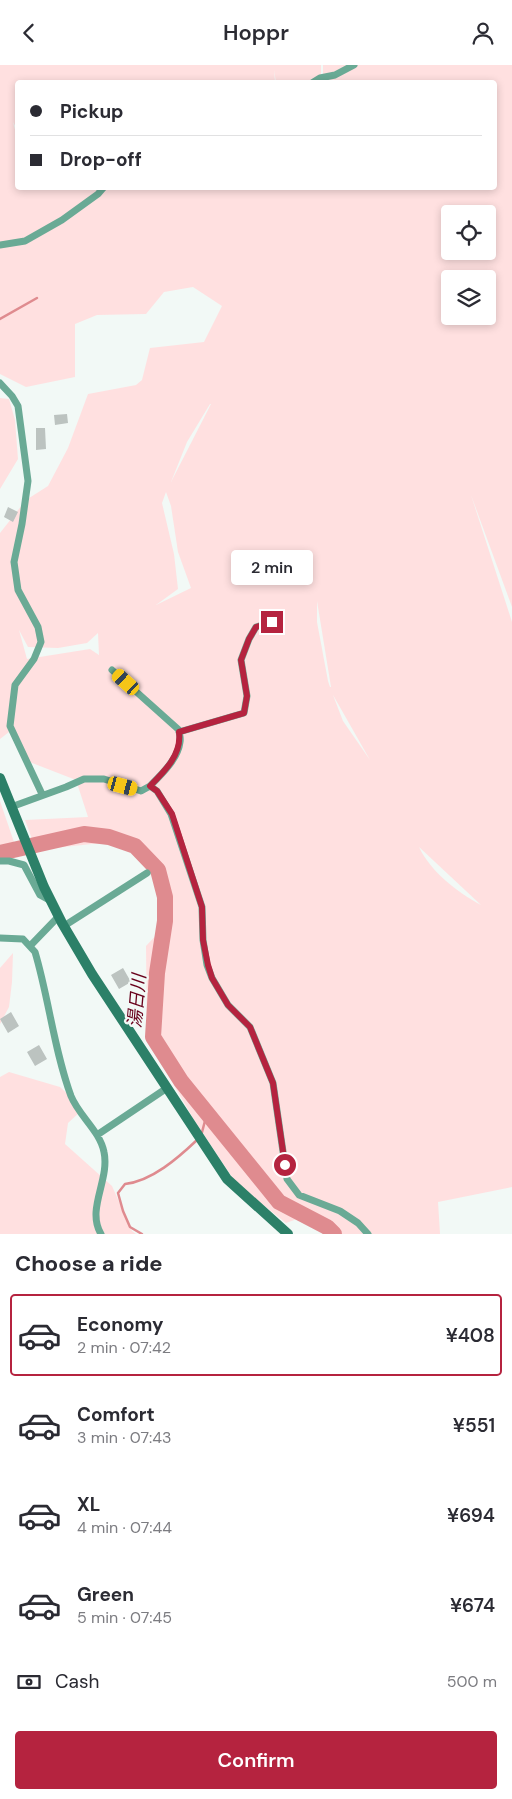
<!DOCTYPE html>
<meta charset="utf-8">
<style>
body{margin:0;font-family:"DM Sans","Noto Sans JP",sans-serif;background:#f7f7f7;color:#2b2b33;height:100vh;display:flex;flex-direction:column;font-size:19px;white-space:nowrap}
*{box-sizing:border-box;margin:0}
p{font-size:16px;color:#7c7c81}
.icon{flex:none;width:28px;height:28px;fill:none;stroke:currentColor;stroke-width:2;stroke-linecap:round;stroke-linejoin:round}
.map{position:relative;height:1169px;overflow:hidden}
.side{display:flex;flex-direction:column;background:#fff;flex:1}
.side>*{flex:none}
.guide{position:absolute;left:15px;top:15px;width:482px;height:110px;border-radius:5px;box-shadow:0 2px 8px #0003;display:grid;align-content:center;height:110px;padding:0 15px;background:#fff}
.controls{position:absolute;left:441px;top:140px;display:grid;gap:10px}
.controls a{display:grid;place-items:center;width:55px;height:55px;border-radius:5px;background:#fff;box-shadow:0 2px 8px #0003;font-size:25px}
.end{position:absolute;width:22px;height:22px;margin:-11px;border:6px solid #b5233f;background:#fff;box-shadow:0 0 0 2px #fff}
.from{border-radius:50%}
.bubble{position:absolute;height:35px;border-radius:5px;background:#fff;box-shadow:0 2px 8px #0003;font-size:16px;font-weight:600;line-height:35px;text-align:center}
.car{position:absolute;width:15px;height:30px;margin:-15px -8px;border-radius:6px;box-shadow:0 0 4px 1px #0007;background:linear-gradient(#f5c518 24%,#345 0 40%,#f5c518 0 76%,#345 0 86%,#f5c518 0)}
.guide b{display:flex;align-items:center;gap:18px;height:48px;font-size:19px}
.guide b+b{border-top:1px solid #e1e1e2}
.guide i{width:12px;height:12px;background:#2b2b33}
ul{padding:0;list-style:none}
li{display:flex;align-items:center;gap:15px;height:82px;margin:0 10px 8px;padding:0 5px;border:2px solid transparent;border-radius:5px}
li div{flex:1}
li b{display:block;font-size:19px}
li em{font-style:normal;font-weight:600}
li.current{border-color:#b5233f}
li>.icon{width:45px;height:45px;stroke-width:1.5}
h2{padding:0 15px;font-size:22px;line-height:60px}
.pay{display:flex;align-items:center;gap:12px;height:55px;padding:0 15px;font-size:19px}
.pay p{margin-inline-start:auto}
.button{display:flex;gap:10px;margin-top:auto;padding:10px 15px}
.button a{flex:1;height:58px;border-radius:5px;background:#b5233f;color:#fff;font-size:20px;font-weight:600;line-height:58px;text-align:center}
header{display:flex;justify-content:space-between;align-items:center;height:65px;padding:0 15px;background:#fff;font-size:22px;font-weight:600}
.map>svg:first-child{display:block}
</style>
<header><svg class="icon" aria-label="back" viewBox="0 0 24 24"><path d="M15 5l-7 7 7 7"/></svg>Hoppr<svg class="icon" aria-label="person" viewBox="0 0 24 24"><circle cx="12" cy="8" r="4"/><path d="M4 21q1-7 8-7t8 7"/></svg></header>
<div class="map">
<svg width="512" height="1169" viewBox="0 0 512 1169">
<rect width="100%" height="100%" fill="#f2f9f6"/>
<path fill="#ffe0e0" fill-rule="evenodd" d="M 0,0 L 321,0 L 321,17 L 276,17 L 274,5 L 275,17 L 18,18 L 17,64 L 13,57 L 17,72 L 18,122 L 495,122 L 495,18 L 323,17 L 323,0 L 512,0 L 512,542 L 471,430 L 512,557 L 512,1122 L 438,1137 L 440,1169 L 331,1169 L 318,1157 L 297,1154 L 286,1158 L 236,1118 L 193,1053 L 147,974 L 146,881 L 160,866 L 158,805 L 139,786 L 101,778 L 36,785 L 25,755 L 88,752 L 76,715 L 27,696 L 9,667 L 0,674 L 0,468 L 26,435 L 48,421 L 68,383 L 88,329 L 136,320 L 142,315 L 150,283 L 204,277 L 222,241 L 193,222 L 164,227 L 146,249 L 97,250 L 75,259 L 75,312 L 26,322 L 0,309 ZM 450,149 L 488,149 L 488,186 L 450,186 ZM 450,214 L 488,214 L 488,251 L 450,251 ZM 210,339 L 211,339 L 171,417 L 187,377 ZM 166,427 L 171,441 L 178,487 L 191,523 L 156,540 L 178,524 L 174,489 L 162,438 ZM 317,536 L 331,622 L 330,622 L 328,616 L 317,557 ZM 19,565 L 28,582 L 58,583 L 87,578 L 98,568 L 99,590 L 90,584 L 27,594 ZM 333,630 L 370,695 L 343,656 ZM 419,782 L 481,840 C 457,827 431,807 419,782 Z
M 0,333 L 9,334 L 15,355 L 18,394 L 0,424 Z
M 0,736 L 15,780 L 0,781 Z
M 13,888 L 12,917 L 9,942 L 0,959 L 0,903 Z
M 9,1007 L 60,1022 L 72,1033 L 81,1046 L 68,1058 L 65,1079 L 112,1121 L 132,1166 L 136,1169 L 0,1169 L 0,1012 Z"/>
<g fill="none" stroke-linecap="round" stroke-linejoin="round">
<path stroke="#df8b8f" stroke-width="2.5" d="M 0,254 L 37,233
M 181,1016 L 206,1052 L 201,1071
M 142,1169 L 130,1162 L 123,1146 L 118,1128 L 125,1119 C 152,1116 178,1093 197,1075"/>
<path stroke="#df8b8f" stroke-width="16" d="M 0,788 L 84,769 L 109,772 L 135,781 L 158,805 L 165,832 L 165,856 L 157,908 L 153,972 L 181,1016 L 279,1137 L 327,1162 L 334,1169"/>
</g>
<path fill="#bcc3c0" d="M 67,349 L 68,358 L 55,360 L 54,350 Z
M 36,363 L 45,363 L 46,384 L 36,385 Z
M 8,442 L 18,447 L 13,457 L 4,452 Z
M 123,903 L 131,917 L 119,924 L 111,910 Z
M 11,947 L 19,961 L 8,968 L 0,954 Z
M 39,980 L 47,994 L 35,1001 L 27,987 Z"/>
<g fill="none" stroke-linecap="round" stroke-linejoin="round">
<path stroke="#6aaa95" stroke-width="7" d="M 312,18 L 320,13 L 335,10 L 354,0
M 0,180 L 25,176 L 62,155 L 98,129 L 104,122
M 0,318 L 12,331 L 18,341 L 28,416 L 22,459 L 14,497 L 18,525 L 38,562 L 41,577 L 34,594 L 15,620 L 10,661 L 42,729
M 112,605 L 179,665 C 179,668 181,673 180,677 C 178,694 161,710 150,721
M 179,667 L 244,648 L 247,631 L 241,595 L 249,574 L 256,562 L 272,557
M 11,742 L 66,722 L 84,714 L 104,714 L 141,726 L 150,721 L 157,726 L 171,749 L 202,842 L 203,875 L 207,900 L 212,913 L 228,940 L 250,962 L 273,1018 L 287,1114 L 299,1130 L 340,1146 L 358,1158 L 368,1169
M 0,796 L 9,796 L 24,800 L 40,830 L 51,836
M 64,861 L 147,808
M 0,873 L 23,874 L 35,887 C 49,934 54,985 71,1031 C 79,1051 100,1066 104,1087 C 110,1115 86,1144 101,1169
M 30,881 L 58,852
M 97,1070 L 167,1023"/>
<path stroke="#2c8068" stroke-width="10" d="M 0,713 L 44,822 L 62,858 L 92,909 L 227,1114 L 288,1169"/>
</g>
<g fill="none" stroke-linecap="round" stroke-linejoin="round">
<path stroke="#b5233f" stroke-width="6" d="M 272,557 L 256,562 L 249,574 L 241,595 L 247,631 L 244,648 L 179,667 C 182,689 165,706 150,721 L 157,726 L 172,749 L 202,842 L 203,875 L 208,900 L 212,913 L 228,940 L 250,962 L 273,1018 L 285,1100"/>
</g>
<g text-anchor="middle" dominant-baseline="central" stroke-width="4.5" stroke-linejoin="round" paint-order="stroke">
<g font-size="18" font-style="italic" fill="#68001b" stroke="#f2f9f6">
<text transform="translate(137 936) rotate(-85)">湯日川</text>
</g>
</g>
</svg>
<div class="controls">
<a><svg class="icon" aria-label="locate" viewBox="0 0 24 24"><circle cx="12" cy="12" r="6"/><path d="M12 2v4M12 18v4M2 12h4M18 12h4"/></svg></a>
<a><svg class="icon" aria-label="layers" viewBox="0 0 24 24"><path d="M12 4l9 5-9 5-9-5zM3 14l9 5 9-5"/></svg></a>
</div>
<i class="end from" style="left:285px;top:1100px"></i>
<i class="end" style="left:272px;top:557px"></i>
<div class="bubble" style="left:231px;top:485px;width:82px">2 min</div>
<i class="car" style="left:126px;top:617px;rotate:312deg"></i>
<i class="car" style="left:123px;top:721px;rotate:105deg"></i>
<div class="guide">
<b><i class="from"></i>Pickup</b>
<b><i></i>Drop-off</b>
</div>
</div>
<section class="side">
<h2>Choose a ride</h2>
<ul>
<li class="current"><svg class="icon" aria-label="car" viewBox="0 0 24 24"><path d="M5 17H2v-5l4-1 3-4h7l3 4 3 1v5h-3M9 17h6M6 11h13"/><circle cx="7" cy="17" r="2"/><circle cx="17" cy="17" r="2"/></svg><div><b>Economy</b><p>2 min · 07:42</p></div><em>¥408</em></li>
<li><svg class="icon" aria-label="car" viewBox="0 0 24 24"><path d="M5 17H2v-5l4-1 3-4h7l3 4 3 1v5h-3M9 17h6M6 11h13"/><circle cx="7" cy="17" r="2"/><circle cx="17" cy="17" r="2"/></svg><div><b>Comfort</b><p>3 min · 07:43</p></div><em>¥551</em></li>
<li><svg class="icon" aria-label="car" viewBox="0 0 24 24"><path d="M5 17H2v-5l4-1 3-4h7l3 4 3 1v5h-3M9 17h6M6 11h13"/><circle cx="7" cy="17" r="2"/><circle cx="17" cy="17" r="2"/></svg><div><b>XL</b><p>4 min · 07:44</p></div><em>¥694</em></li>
<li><svg class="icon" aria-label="car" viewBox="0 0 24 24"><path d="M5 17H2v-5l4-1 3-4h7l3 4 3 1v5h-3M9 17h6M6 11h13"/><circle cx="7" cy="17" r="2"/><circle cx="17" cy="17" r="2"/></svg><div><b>Green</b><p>5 min · 07:45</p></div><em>¥674</em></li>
</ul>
<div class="pay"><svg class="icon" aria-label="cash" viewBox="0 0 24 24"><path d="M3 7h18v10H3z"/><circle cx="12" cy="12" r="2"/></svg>Cash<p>500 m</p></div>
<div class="button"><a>Confirm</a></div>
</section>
